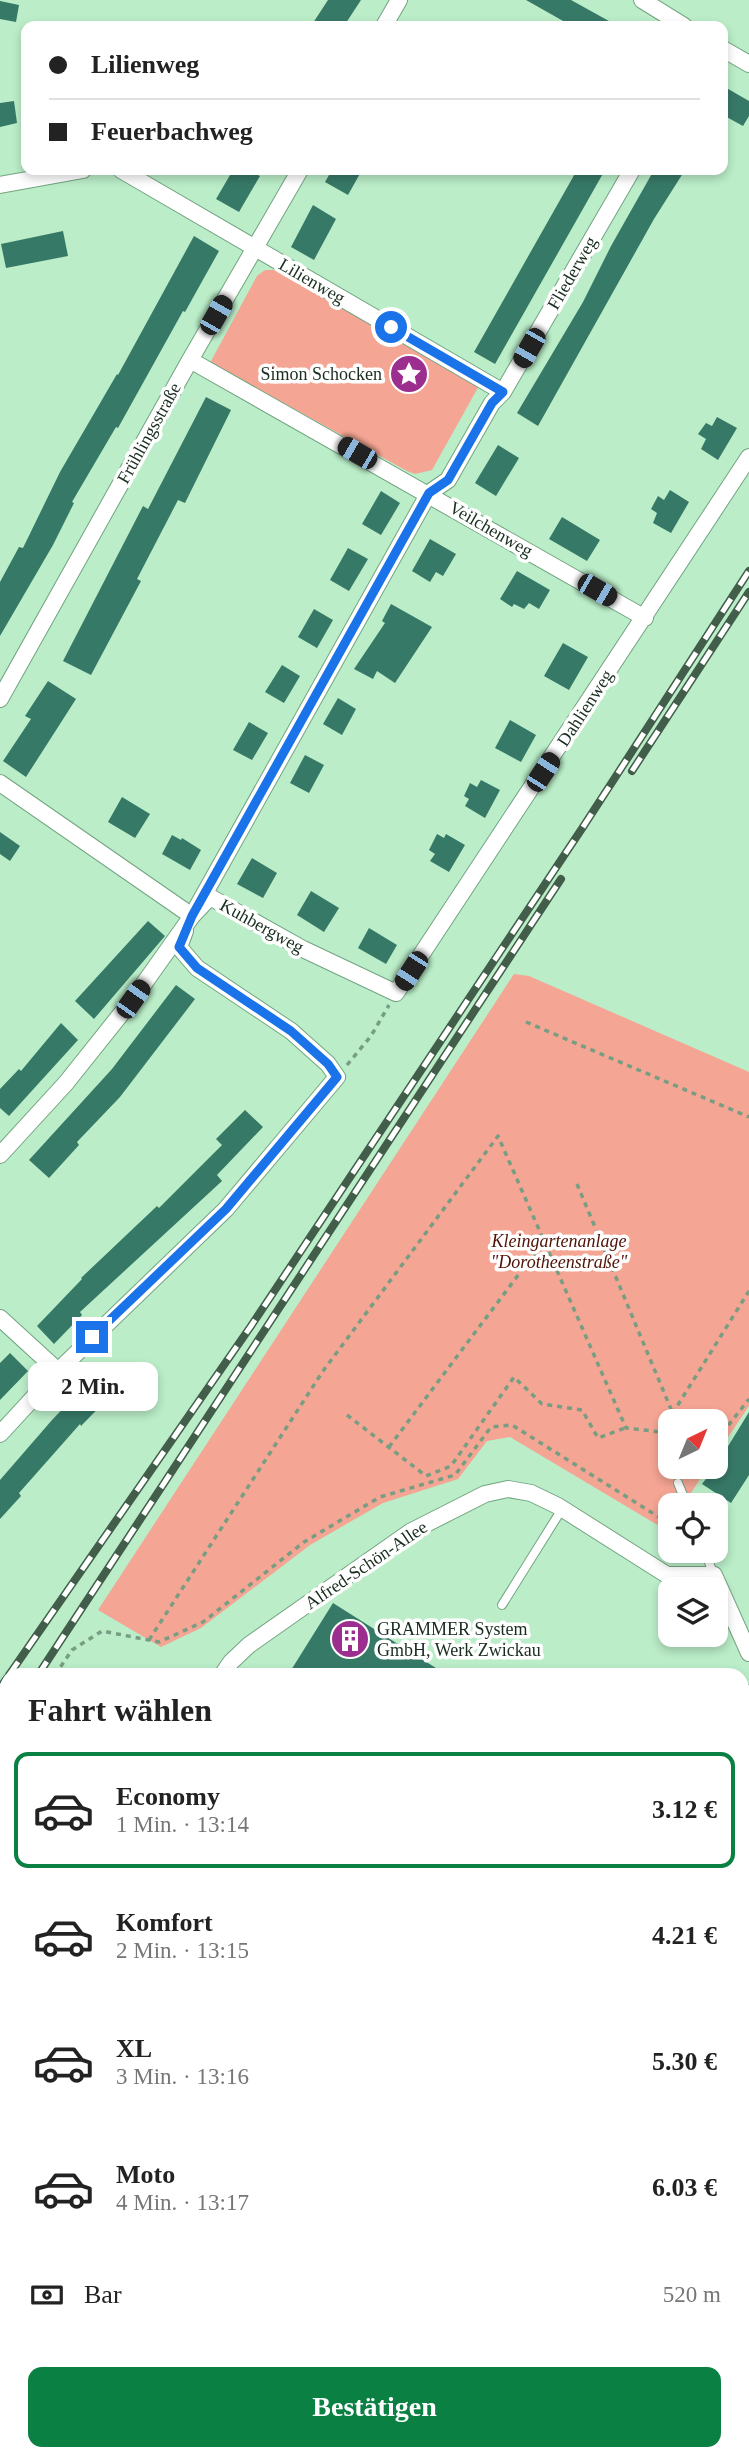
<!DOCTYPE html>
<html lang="de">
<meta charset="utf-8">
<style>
body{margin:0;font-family:Georgia,serif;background:#f6f6f6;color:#222;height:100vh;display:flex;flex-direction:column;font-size:26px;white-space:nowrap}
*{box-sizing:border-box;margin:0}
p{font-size:23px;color:#767676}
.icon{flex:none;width:38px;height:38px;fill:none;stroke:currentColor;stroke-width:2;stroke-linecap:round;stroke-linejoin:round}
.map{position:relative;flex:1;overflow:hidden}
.drawer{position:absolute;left:0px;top:1668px;width:749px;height:793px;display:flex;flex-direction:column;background:#fff;border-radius:21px 21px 0 0;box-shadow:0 4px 10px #0003}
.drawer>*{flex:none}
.guide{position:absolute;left:21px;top:21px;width:707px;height:154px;border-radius:14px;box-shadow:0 4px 10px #0003;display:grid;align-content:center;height:154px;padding:0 28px;background:#fff}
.needle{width:46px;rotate:43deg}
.controls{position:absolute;left:658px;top:1409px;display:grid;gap:14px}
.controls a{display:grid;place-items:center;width:70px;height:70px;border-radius:14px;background:#fff;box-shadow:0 4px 10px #0003;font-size:35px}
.end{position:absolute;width:32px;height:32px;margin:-16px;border:9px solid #1a73e8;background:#fff;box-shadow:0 0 0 4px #fff}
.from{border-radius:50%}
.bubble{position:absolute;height:49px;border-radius:14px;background:#fff;box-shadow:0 4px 10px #0003;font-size:23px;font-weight:600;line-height:49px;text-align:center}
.car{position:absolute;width:21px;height:42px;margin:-21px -10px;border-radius:9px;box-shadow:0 0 5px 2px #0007;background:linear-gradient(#222 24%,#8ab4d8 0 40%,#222 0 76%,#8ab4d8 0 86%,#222 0)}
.guide b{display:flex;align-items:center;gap:24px;height:66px;font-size:26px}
.guide b+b{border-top:2px solid #e0e0e0}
.guide i{width:18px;height:18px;background:#222}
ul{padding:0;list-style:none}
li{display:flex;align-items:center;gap:21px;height:116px;margin:0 14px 10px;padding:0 14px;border:4px solid transparent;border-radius:14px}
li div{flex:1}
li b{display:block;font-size:26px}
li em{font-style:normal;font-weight:600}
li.selected{border-color:#0b8043}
li>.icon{width:63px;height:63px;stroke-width:1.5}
h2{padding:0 28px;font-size:32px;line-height:84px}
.pay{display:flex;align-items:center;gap:18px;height:77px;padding:0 28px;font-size:26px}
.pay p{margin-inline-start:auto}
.action{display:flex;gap:14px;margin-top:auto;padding:14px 28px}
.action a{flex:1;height:80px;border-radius:14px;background:#0b8043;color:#fff;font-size:28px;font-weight:600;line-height:80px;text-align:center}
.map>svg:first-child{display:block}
</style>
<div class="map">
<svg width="749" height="2459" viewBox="0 0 749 2459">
<rect width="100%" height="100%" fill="#baedc8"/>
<path fill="#f5a593" d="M 265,270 L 276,270 L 289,275 L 480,384 L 432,470 L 415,474 L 407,471 L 210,363 L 257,276 Z
M 514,974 L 529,976 L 749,1072 L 749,1406 L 716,1455 L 716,1421 L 670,1421 L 670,1466 L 708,1467 L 683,1505 L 670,1505 L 670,1524 L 666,1530 L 510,1437 L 487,1441 L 458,1479 L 383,1503 L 310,1545 L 201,1628 L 161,1647 L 98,1610 Z"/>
<path fill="#377967" d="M 328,0 L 361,0 L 344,26 L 311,26 Z
M 526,0 L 571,0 L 618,26 L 572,26 Z
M 0,1 L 19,5 L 16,22 L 0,19 Z
M 723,86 L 749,101 L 749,116 L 743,126 L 723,115 Z
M 14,101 L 17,123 L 0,127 L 0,103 Z
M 233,170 L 248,170 L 260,176 L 239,212 L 216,199 Z
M 332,170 L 362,170 L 348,195 L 325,182 Z
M 577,170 L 605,170 L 495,364 L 474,352 Z
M 654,170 L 685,170 L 654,219 L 538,426 L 517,413 L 583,302 L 611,246 Z
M 313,205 L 336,219 L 314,260 L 291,247 Z
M 63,231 L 68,256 L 6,268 L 1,244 Z
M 194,236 L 219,251 L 185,312 L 183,311 L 118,428 L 116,427 L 72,502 L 74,503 L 53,545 L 0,636 L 0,582 L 19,547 L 23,548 L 60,472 L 117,374 L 118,375 Z
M 206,397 L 231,410 L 185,503 L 178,500 L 137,579 L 141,581 L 91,675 L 63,661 L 143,506 L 148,509 Z
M 717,417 L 737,428 L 718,460 L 701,449 L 706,439 L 698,434 L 706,423 L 712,426 Z
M 498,445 L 519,458 L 496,496 L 475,483 Z
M 670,490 L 689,502 L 671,533 L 653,523 L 657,513 L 651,509 L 658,496 L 664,500 Z
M 381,491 L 400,503 L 381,535 L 362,524 Z
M 562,517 L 600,540 L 587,561 L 549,539 Z
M 430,539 L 456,554 L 443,576 L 436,572 L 430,582 L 412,571 Z
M 348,548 L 368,559 L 349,591 L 330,580 Z
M 517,571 L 550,590 L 539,609 L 529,603 L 524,609 L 514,604 L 512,607 L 500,599 Z
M 391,604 L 432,627 L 395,683 L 377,671 L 373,679 L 354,669 L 385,623 L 382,621 Z
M 314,609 L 333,620 L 317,648 L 298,637 Z
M 563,643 L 588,657 L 569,690 L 544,676 Z
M 282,665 L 300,676 L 284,703 L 265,692 Z
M 48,681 L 76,699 L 26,777 L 3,761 L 31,719 L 25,716 Z
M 338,698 L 356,709 L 342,735 L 323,724 Z
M 510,720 L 536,735 L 521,762 L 495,748 Z
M 249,722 L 268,733 L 252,760 L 233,750 Z
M 305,755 L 324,765 L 309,793 L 290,783 Z
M 481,780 L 500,790 L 485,818 L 465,806 L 469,799 L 464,796 L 470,783 L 477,787 Z
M 122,797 L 150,814 L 135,838 L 108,822 Z
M 0,832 L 20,846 L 10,861 L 0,854 Z
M 437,834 L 444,838 L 446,834 L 465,845 L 449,872 L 430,861 L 435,854 L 429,850 Z
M 172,835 L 181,840 L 182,838 L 201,850 L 190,870 L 162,854 Z
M 252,858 L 277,873 L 263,898 L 237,884 Z
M 311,891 L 339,908 L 324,932 L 297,915 Z
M 148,921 L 165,936 L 94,1019 L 75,1001 Z
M 369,928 L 397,945 L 386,964 L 358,948 Z
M 176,985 L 195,999 L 120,1097 L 77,1142 L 79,1145 L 49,1178 L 29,1160 L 112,1069 Z
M 61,1023 L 78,1040 L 9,1116 L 0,1108 L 0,1089 L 19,1069 L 21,1071 Z
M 245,1110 L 263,1127 L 217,1175 L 222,1181 L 80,1312 L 82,1315 L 54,1344 L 37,1326 L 82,1279 L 81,1278 L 157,1206 L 159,1208 L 222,1145 L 216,1139 Z
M 10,1353 L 28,1371 L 0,1400 L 0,1363 Z
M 102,1368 L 120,1386 L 81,1426 L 80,1424 L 19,1493 L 21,1496 L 0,1519 L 0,1480 L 52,1420 Z
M 749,1412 L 749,1475 L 731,1503 L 702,1484 L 716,1466 Z
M 333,1603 L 447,1675 L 288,1675 Z"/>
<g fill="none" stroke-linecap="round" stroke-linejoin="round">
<defs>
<path id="lane" d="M 678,1483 L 687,1505
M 704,1550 L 714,1575
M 502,1605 L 562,1509"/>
<path id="street" d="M 642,0 L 684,26
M 384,26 L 399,0
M 723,49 L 749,64
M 121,170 L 503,392
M 0,185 L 83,170
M 190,360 L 645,618
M 0,699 L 190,360 L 300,170
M 0,783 L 192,916 L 210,897 L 303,949 L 396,993 L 749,457
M 0,1155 L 66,1083 L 133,999 L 192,916 L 429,493 L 448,480 L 492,403 L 503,392 L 632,170
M 0,1318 L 58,1371
M 0,1434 L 58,1371 L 226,1209 L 337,1077 L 328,1064 L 291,1031 L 197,968 L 179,947 L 185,931
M 222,1675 L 231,1662 L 249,1645 L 410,1532 L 485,1494 L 508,1489 L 531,1493 L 558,1506 L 667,1575 L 714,1575 L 749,1653
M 742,1699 L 749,1693
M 0,2013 L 7,2003
M 159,2459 L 164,2454"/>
</defs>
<use href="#lane" stroke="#73a481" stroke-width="10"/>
<use href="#street" stroke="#73a481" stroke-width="18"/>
<path stroke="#779d82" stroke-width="3.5" stroke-dasharray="5 5" stroke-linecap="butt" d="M 526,1022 L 749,1117
M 347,1065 L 371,1036 L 389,1005
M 577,1184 L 673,1414
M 347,1415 L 426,1476 L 451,1466 L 514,1377 L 542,1404 L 582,1410 L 598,1438 L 625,1428
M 716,1441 L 749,1399
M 389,1447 L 543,1242
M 670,1459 L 661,1432 L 749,1291
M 687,1475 L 695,1466
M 149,1640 L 323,1371 L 498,1136 L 626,1428 L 661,1432
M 55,1675 L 72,1650 L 102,1631 L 159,1642 L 203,1622 L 304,1542 L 380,1497 L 455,1475 L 491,1427 L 512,1425 L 670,1524
M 0,1757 L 7,1746"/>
<use href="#lane" stroke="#fff" stroke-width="8"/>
<use href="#street" stroke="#fff" stroke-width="16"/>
<defs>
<path id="rail" d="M 632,771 L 749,592
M 9,1675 L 251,1326 L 583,827 L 749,571
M 38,1675 L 561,879
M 0,1688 L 7,1678
M 0,1732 L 7,1721"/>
</defs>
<use href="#rail" stroke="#425e4a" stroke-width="8"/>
<use href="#rail" stroke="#fff" stroke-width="5" stroke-dasharray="16" stroke-linecap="butt"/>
</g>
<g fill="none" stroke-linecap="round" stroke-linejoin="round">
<path stroke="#1a73e8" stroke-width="9" d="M 92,1337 L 226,1209 L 337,1077 L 328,1064 L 291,1031 L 197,968 L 179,947 L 192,916 L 429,493 L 448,480 L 492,403 L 503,392 L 391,327"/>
</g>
<defs>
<symbol id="sight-disc" viewBox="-11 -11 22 22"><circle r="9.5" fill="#9b2e8e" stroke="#fff"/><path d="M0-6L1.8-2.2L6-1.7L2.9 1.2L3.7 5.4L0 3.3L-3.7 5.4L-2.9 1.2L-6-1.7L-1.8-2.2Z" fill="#fff"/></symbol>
<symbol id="building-disc" viewBox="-11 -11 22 22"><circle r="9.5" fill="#9b2e8e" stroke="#fff"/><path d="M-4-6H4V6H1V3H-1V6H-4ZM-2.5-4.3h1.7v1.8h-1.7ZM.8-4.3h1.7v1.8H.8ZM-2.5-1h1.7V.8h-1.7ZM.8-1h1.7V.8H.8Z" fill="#fff"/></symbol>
</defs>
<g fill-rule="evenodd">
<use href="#sight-disc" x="387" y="352" width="44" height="44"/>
<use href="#building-disc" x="328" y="1617" width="44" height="44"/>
</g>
<g text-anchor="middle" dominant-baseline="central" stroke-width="7" stroke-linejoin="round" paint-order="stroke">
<g font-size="18" fill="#192d1f" stroke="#fff">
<text transform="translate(572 273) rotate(-60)">Fliederweg</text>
<text transform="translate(312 281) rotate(30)">Lilienweg</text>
<text transform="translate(149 433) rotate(-61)">Frühlingsstraße</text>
<text transform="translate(491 529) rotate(30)">Veilchenweg</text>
<text transform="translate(585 708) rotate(-57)">Dahlienweg</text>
<text transform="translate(262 926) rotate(29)">Kuhbergweg</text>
<text transform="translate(366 1565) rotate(-34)">Alfred-Schön-Allee</text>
</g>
<g font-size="18" fill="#192d1f" stroke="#fff" text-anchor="end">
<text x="382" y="374">Simon Schocken</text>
<text x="377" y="1629" text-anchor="start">GRAMMER System<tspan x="377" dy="21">GmbH, Werk Zwickau</tspan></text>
</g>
<g font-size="18" font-style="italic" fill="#511206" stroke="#fff">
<text x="559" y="1241">Kleingartenanlage<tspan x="559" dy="21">"Dorotheenstraße"</tspan></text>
</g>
</g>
</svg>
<div class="controls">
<a><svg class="needle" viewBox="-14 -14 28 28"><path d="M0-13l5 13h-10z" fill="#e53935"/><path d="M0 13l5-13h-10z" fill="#767676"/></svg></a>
<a><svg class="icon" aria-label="locate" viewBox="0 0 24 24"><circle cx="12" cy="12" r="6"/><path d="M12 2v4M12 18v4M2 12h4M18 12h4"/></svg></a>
<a><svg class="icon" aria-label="layers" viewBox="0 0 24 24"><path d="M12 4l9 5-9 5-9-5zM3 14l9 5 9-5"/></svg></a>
</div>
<i class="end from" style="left:391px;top:327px"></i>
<i class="end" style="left:92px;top:1337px"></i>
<div class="bubble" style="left:28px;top:1362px;width:130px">2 Min.</div>
<i class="car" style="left:216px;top:315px;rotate:30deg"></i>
<i class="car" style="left:529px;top:348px;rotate:210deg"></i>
<i class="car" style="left:357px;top:453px;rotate:300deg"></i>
<i class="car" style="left:597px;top:590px;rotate:120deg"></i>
<i class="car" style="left:543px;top:772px;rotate:33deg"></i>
<i class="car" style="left:411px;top:971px;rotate:213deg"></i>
<i class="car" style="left:133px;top:999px;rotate:35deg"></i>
<div class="guide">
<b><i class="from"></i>Lilienweg</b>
<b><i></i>Feuerbachweg</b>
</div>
<section class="drawer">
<h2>Fahrt wählen</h2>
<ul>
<li class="selected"><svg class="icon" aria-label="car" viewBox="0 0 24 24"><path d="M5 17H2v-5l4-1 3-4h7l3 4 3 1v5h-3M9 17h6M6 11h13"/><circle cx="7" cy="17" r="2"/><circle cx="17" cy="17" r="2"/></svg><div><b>Economy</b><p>1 Min. · 13:14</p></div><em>3.12 €</em></li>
<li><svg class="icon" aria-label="car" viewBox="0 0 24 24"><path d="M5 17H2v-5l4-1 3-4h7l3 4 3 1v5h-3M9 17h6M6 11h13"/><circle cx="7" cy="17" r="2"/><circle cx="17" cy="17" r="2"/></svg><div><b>Komfort</b><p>2 Min. · 13:15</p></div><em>4.21 €</em></li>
<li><svg class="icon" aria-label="car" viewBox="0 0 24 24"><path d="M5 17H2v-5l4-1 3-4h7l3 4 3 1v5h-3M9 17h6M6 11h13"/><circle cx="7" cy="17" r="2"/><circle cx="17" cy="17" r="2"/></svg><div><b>XL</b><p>3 Min. · 13:16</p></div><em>5.30 €</em></li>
<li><svg class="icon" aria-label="car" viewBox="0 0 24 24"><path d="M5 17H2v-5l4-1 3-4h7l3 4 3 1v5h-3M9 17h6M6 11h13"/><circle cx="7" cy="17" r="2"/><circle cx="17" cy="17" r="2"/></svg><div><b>Moto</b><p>4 Min. · 13:17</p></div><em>6.03 €</em></li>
</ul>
<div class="pay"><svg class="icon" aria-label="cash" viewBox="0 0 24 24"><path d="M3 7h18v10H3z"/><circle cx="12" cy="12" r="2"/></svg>Bar<p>520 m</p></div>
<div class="action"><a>Bestätigen</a></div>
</section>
</div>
